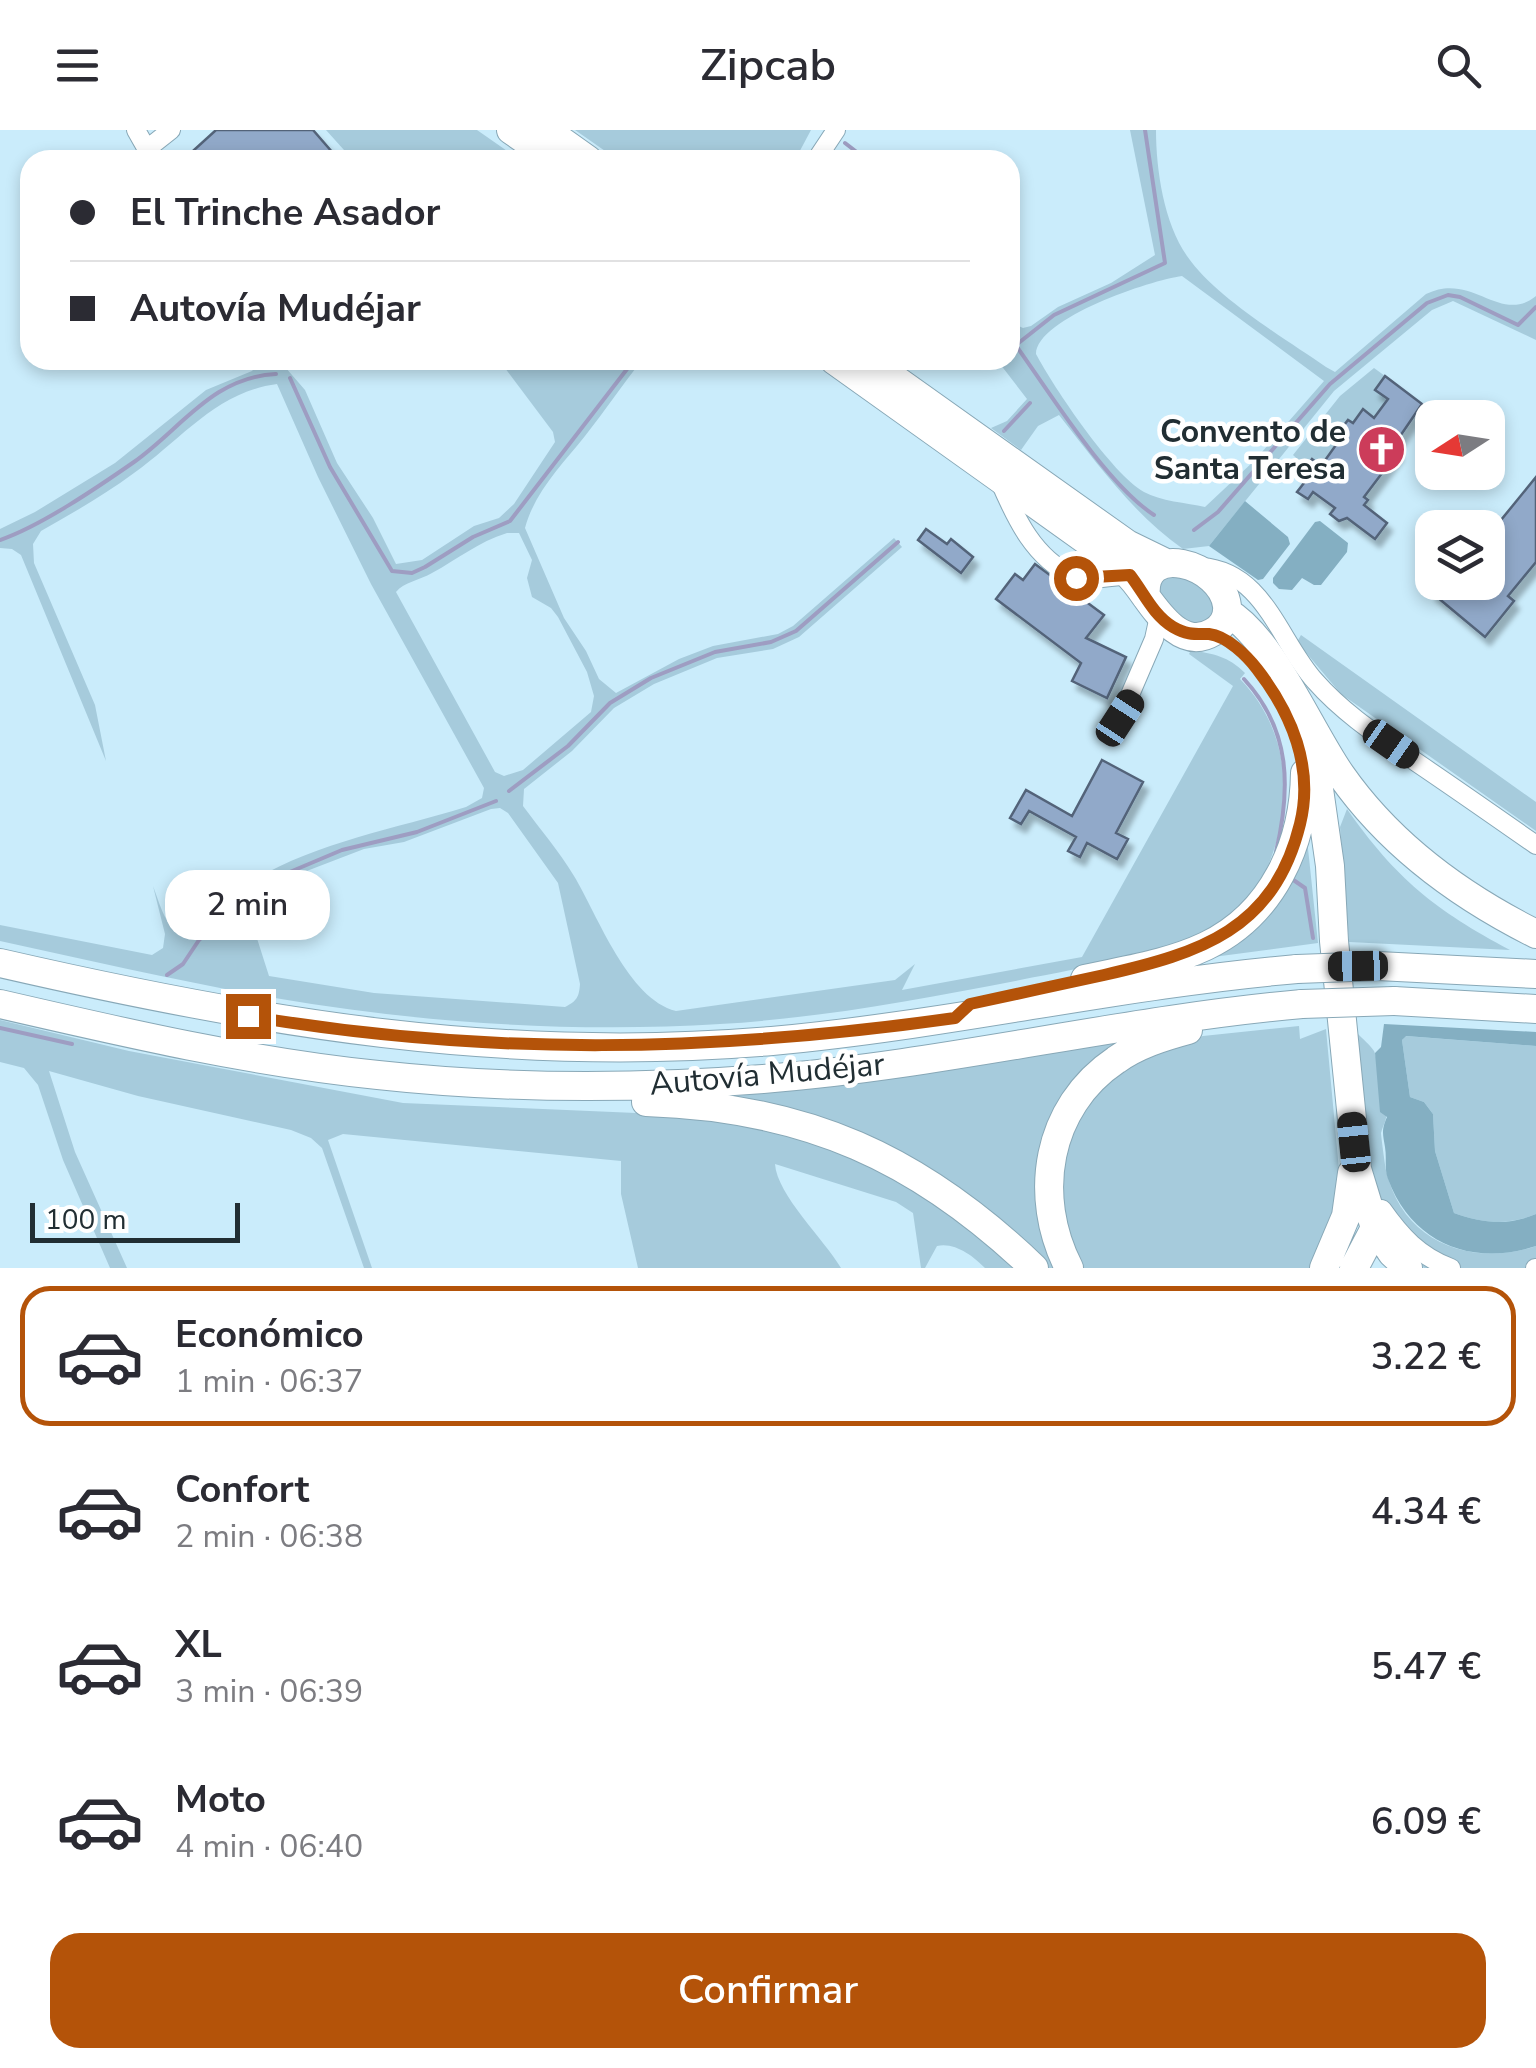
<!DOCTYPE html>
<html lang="es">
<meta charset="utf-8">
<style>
body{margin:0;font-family:"Nunito Sans",sans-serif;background:#f2f2f3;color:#2b2b33;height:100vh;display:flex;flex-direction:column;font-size:38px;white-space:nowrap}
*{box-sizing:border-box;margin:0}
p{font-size:32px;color:#7c7c81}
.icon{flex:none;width:55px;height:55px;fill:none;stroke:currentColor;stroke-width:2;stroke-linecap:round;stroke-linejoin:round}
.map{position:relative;height:1138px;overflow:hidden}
.panel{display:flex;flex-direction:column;background:#fff;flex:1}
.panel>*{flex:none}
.banner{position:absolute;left:20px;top:20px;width:1000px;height:220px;border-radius:30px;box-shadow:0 5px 15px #0003;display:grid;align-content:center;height:220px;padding:0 50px;background:#fff}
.needle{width:65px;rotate:258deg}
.controls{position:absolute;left:1415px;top:270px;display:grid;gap:20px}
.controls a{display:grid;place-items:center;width:90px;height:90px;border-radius:20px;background:#fff;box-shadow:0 5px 15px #0003;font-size:50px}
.scale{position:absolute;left:30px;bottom:25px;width:210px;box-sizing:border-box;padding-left:10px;border:5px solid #212e33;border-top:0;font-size:28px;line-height:35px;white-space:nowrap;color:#212e33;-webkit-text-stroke:8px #fff;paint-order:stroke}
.end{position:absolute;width:45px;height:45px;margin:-22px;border:12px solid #b45309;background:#fff;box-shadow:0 0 0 5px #fff}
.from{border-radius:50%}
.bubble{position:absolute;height:70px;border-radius:30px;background:#fff;box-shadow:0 5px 15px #0003;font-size:32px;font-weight:600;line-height:70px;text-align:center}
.car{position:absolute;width:30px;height:60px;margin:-30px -15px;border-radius:12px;box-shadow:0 0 8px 2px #0007;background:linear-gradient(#222 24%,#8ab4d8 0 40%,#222 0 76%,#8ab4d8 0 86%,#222 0)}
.banner b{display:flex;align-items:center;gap:35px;height:95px;font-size:38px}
.banner b+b{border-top:2px solid #e1e1e2}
.banner i{width:25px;height:25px;background:#2b2b33}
ul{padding:18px 0 0;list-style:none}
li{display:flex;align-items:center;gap:30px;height:140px;margin:0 20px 15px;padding:0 30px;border:5px solid transparent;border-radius:30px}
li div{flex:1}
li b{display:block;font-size:38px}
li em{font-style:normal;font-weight:600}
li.on{border-color:#b45309}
li>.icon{width:90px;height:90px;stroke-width:1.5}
.button{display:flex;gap:20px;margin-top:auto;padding:20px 50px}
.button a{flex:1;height:115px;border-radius:30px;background:#b45309;color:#fff;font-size:40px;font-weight:600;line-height:115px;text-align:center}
header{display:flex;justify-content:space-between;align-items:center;height:130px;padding:0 50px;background:#fff;font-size:45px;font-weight:600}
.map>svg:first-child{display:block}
</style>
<header><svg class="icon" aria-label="menu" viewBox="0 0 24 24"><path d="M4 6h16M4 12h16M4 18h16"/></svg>Zipcab<svg class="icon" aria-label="search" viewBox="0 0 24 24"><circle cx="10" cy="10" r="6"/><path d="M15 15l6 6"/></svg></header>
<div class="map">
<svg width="1536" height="1138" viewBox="0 0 1536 1138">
<defs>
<filter id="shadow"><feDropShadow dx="5" dy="8" stdDeviation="2.5" flood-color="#0004"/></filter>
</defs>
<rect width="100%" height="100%" fill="#caecfb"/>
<path fill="#a6cbdc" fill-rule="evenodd" d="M 326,0 L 477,0 L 520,30 L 353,30 Z
M 575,0 L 811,0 L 795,30 L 618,30 Z
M 1130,0 L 1156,0 C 1156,40 1164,93 1187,126 C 1215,167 1284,208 1326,237 L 1335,242 L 1426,164 C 1472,141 1500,195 1536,166 L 1536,210 L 1453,171 L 1432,180 L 1334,261 L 1209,416 L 1183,419 C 1132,383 1097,333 1059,285 L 1038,296 L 1021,320 L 991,298 L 1007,291 L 1027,269 L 997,230 L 1010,230 L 1010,192 L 1023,198 L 1031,196 L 1058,177 L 1111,153 L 1155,125 ZM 1182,146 L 1324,251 L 1255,330 L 1205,377 C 1187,373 1160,371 1144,362 C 1112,344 1054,258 1036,224 C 1037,188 1151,150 1182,146 Z
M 262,230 L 279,230 L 305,260 L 337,333 L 373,388 L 396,434 L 422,430 L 474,396 L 499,388 L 514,374 L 555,312 L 553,302 L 499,230 L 642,230 C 622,255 605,281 585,306 C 562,335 535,361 525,398 L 564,488 L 586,521 L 599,549 L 616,563 L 679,529 L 713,516 L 778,504 L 793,496 L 894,408 L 902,417 L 799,507 L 773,519 L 717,528 L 654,554 L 614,578 L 572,621 L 524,659 L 523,676 C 540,699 559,721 574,746 C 598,786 628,869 676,881 L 895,850 L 915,834 L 902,860 L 1082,827 L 1233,556 L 1189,524 L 1191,520 C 1214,524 1228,526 1245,543 L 1240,549 C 1290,600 1295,674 1267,738 L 1269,741 C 1258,759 1241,781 1223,791 C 1168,825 1084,837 1020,850 C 921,869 822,888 720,894 C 573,903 420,893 275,868 C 183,852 91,831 0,811 L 0,795 L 152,825 L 163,818 L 165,804 L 153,756 C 160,774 165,798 184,806 L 194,803 C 212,786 231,763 252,751 C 317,712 395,699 466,677 L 482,668 L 484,658 L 371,454 L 318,347 L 277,254 C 216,262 181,310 134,343 C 104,365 73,383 41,401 L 33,414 L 34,433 L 95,575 L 106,631 L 21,425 L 12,419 L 0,418 L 0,399 L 35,382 L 115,333 L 206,260 L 252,241 ZM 507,403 L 519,403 L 532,430 L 527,448 L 532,467 L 551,478 L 558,487 L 587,542 L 594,566 L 591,582 L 523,640 L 504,646 L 495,642 L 396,462 C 404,452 420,450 432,443 C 458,429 478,412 507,403 ZM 500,678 L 508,683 L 558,753 L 580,854 C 579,867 577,871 565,877 L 374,863 L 269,846 L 247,777 L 253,765 L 265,757 L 364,719 L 404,712 L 491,679 Z
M 1374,238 L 1385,246 L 1375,260 L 1388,269 L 1374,288 L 1363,280 L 1353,293 L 1347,290 L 1332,312 L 1336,315 L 1321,336 L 1312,330 L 1306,337 L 1293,325 L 1340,266 Z
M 1168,444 C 1191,450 1207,455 1215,479 L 1209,492 L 1195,495 L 1174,485 L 1156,460 Z
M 1301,505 L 1536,672 L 1536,701 L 1341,564 L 1297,512 Z
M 1347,679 C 1396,749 1435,780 1510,820 L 1349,812 L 1340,697 Z
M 1307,709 L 1318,813 L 1198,829 Z
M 0,890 L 129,921 L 403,973 L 706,986 C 774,997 863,1020 920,1059 C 954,1082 985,1112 1017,1138 L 985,1138 C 973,1126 955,1112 937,1116 L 925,1138 L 921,1138 L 913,1083 L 896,1072 L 775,1034 C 777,1065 824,1109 841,1138 L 638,1138 L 621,1064 L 621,1031 L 343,1004 L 328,1010 L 372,1138 L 364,1138 L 322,1018 L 311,1008 L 291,1000 L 138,966 L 49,941 L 75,1022 L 127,1138 L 110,1138 L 63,1030 L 38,955 L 24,938 L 0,932 Z
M 1299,896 L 1300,909 L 1326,899 L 1339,1040 L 1339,1061 L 1317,1138 L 1077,1138 L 1056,1057 L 1080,980 L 1123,937 L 1177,913 L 1203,906 Z
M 1358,904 C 1363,909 1370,915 1374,921 C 1377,926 1387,982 1386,988 C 1385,993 1382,998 1381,1003 C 1381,1005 1385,1036 1386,1040 C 1402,1112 1471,1138 1536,1116 L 1536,1138 L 1424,1138 C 1357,1081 1364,984 1358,904 Z
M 1405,906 L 1536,916 L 1536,1084 C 1507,1096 1482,1093 1454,1083 L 1435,1021 L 1433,984 L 1424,972 L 1410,967 L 1402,910 Z
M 1136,907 L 1064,971 L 1060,1138 L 1044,1138 L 972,1072 L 721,968 L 974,936 Z"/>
<path fill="#84afc2" d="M 1245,371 L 1288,407 L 1290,414 L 1263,449 L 1258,450 L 1209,416 Z
M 1320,391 L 1348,413 L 1347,422 L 1321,455 L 1314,455 L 1302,448 L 1292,460 L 1279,459 L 1273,453 L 1273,448 L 1315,392 Z
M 1384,894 L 1536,902 L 1536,916 L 1406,906 L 1402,910 L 1410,967 L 1424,972 L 1433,984 L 1435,1021 L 1454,1083 C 1482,1093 1508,1096 1536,1084 L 1536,1116 C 1473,1137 1412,1114 1388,1049 C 1384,1038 1387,1028 1385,1017 C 1383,1004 1381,1001 1387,987 L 1380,982 L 1375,923 L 1381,917 Z"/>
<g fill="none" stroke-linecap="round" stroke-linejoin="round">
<path stroke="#9e9dc2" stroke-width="4" d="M 845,13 L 867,30
M 1010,207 C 1047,258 1104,352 1154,385
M 1016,215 L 1054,185 L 1165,133 L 1145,0
M 290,248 L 330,337 L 392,441 L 412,443 L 425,437 L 473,407 L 510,391 L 634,230
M 1004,301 L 1030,273
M 1194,400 L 1218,382 L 1330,254 L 1427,173 L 1448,165 L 1460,167 L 1518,195 L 1536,177
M 0,410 C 41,396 98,357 134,332 C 181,299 212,247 276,244
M 1244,549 C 1291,600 1291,658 1276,722
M 509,661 L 568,616 L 610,573 L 651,548 L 715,522 L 771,512 L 796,501 L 898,412
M 1292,749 L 1305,758 L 1313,808
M 167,845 L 183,834 L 199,810 L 259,755 L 342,720 L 417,702 L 496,671
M 0,898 L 72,914"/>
</g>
<path fill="#91a9c9" stroke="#536379" stroke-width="2.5" filter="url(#shadow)" d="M 216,0 L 313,0 L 339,30 L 183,30 Z
M 1385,246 L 1422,274 L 1392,318 L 1398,322 L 1364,367 L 1368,370 L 1364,375 L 1387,393 L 1375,409 L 1347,388 L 1339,391 L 1330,384 L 1335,378 L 1313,362 L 1308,369 L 1297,362 L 1304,353 L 1298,348 L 1312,329 L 1321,336 L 1336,315 L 1331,312 L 1348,290 L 1353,293 L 1363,279 L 1374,288 L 1388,269 L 1375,260 Z
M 1536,347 L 1536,432 L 1508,466 L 1514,471 L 1485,507 L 1431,462 L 1439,452 L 1488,452 L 1488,406 Z
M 926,399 L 947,414 L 951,409 L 973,427 L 961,443 L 918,410 Z
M 1035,434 L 1104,485 L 1086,508 L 1126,527 L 1107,568 L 1072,551 L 1081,533 L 996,469 L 1015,444 L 1023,450 Z
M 1102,630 L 1143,652 L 1116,703 L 1128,709 L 1117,729 L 1087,713 L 1080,727 L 1068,721 L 1076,707 L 1029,681 L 1021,694 L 1010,688 L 1026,660 L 1072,686 Z"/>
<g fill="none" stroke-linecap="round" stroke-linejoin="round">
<defs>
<path id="minor" d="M 136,0 L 153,30
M 147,19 L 171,0
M 816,30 L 836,0
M 1000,352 C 1016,389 1034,428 1073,446 C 1087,452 1114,446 1130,445
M 1201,437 C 1264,441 1279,511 1315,551 C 1344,584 1380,607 1416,632 C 1456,659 1496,687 1536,715
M 1120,588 L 1154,509 L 1159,486
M 1382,1079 C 1401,1106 1419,1126 1451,1138
M 1535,1138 L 1536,1138"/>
<path id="highway" d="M 511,0 L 554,30
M 546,0 L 588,30
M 834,230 L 1107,425 C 1117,433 1127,442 1135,452 C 1152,473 1178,523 1213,502 C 1222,497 1228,487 1227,476 C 1222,433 1140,410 1146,467
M 868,230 L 1127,414 L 1166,433
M 1227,482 C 1272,508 1310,601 1341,645 C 1390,715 1460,766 1536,804
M 1302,581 L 1304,602 L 1318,652 L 1330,736 L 1334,811 L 1357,1039 L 1375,1098 L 1392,1123 L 1408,1138
M 0,833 C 261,893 503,934 772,911 C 949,895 1121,854 1297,839
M 1378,836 L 1536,844
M 1085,849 C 1125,840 1168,834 1206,816 C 1273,784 1304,714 1305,643
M 1394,871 L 1536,879
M 0,874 C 125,903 251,932 378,945 C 506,959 635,959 763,949 C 944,935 1121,890 1302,874
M 646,972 C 806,977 919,1028 1034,1138
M 1069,1138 C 1032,1066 1046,977 1116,930 C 1137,915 1162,907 1188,900
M 1324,1138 L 1346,1086 L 1352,1043
M 1354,1138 L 1375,1098"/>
</defs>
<use href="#minor" stroke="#88a8b7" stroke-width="20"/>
<use href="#highway" stroke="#88a8b7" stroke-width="30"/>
<use href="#minor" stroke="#fff" stroke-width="18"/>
<use href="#highway" stroke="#fff" stroke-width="28"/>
<defs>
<path id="highway-bridge" d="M 1297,839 L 1378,836
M 1302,874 L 1394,871"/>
</defs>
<use href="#highway-bridge" stroke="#88a8b7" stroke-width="30" stroke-linecap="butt"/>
<use href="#highway-bridge" stroke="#fff" stroke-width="28"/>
</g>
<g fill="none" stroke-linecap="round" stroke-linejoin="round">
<path stroke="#b45309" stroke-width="12" d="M 248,886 C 491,927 713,922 955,888 L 970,874 C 1015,864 1059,855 1104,845 C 1200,823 1274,800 1300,694 C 1314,638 1292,584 1257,539 C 1247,526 1227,506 1209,504 C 1194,504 1187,505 1173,497 C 1153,485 1144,463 1130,445 L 1076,448"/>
</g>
<defs>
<symbol id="church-disc" viewBox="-11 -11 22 22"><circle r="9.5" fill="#cc3c5a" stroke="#fff"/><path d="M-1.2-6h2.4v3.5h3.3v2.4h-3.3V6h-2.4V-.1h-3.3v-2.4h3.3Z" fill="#fff"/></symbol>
</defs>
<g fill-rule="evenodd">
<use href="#church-disc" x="1354" y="292" width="55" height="55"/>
</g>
<g text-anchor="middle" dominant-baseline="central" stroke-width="9" stroke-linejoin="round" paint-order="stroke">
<g font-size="32" font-weight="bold" fill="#212e33" stroke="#fff" text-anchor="end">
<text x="1346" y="301">Convento de<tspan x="1346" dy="37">Santa Teresa</tspan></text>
</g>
<g font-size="32" fill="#212e33" stroke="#fff">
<text transform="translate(767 944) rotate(-5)">Autovía Mudéjar</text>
</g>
</g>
</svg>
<div class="controls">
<a><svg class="needle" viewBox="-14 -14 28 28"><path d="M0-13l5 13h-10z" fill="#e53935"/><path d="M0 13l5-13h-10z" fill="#7c7c81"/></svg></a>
<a><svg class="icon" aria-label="layers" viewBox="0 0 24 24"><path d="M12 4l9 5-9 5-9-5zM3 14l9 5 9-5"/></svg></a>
</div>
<div class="scale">100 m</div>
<i class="end from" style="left:1076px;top:448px"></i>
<i class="end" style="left:248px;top:886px"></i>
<div class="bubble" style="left:165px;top:740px;width:165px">2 min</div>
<i class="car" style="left:1120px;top:588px;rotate:33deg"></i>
<i class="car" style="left:1391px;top:614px;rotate:125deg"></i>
<i class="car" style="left:1358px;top:836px;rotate:269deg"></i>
<i class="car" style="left:1354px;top:1012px;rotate:354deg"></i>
<div class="banner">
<b><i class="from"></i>El Trinche Asador</b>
<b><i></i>Autovía Mudéjar</b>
</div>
</div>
<section class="panel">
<ul>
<li class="on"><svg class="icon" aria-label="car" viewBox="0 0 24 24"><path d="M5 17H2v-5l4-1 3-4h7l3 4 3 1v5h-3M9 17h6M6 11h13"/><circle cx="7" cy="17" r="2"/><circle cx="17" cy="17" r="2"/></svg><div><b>Económico</b><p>1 min · 06:37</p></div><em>3.22 €</em></li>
<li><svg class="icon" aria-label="car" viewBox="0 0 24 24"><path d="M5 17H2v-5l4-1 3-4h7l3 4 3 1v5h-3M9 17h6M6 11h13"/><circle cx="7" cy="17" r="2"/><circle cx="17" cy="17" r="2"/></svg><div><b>Confort</b><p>2 min · 06:38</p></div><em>4.34 €</em></li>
<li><svg class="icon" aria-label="car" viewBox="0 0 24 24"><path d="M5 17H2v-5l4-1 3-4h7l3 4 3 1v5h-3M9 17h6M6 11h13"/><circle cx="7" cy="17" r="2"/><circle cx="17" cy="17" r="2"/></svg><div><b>XL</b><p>3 min · 06:39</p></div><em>5.47 €</em></li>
<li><svg class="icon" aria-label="car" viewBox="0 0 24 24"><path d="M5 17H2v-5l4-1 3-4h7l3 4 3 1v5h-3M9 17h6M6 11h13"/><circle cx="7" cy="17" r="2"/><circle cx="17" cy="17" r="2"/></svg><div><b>Moto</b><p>4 min · 06:40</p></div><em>6.09 €</em></li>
</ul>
<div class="button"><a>Confirmar</a></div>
</section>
